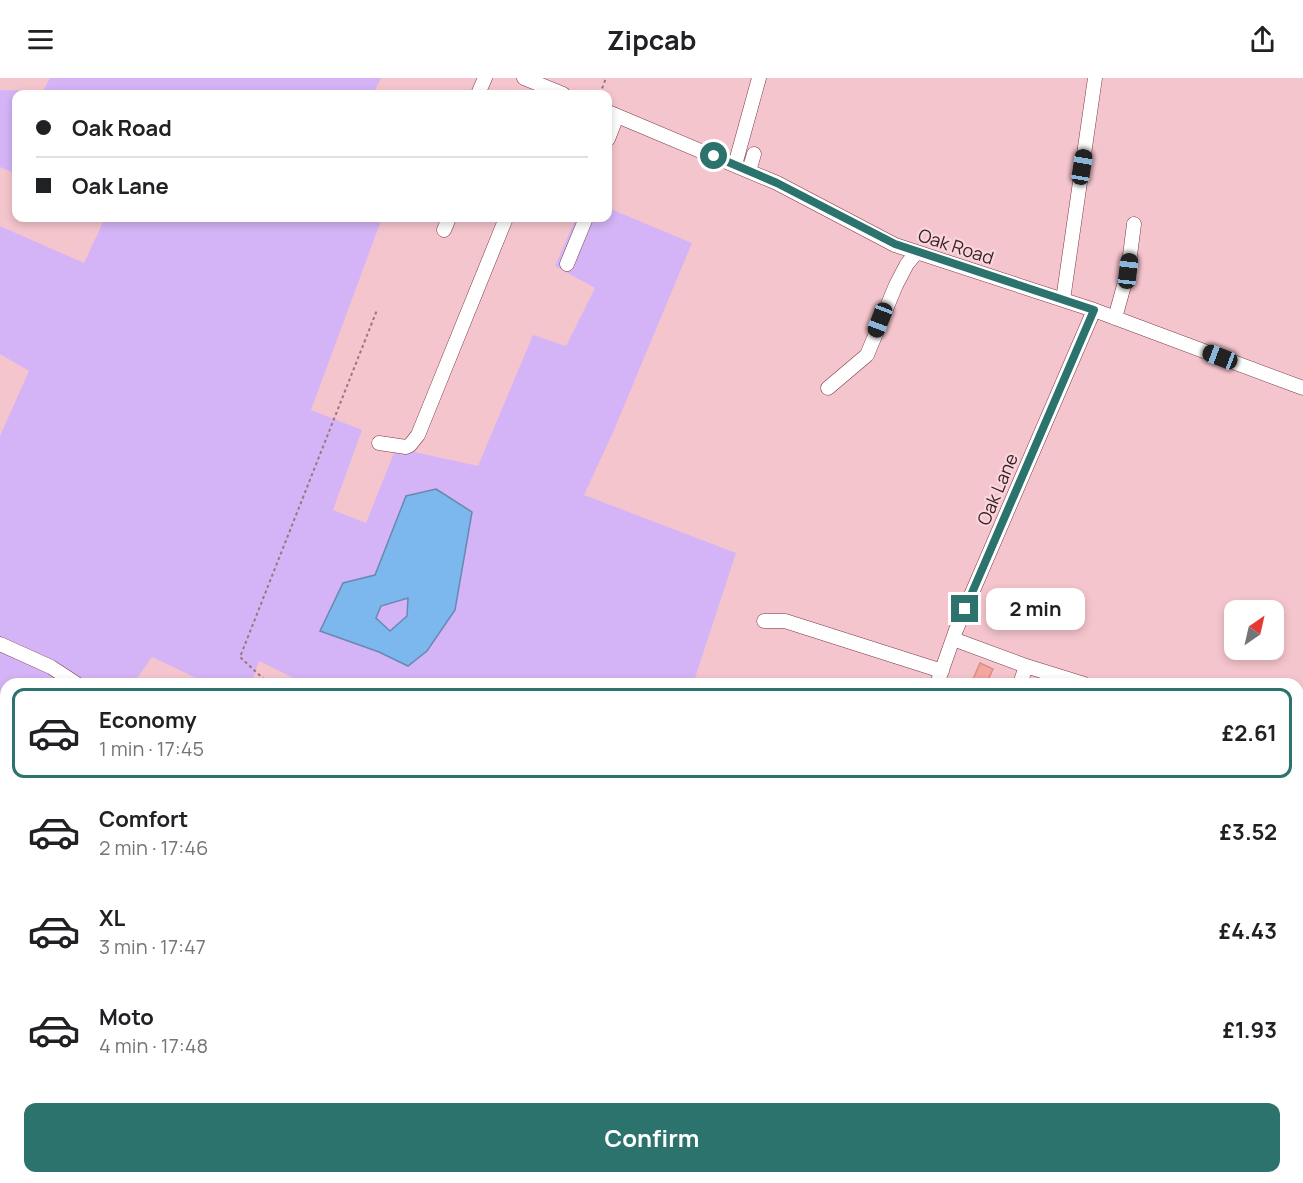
<!DOCTYPE html>
<meta charset="utf-8">
<style>
body{margin:0;font-family:Manrope,sans-serif;background:#f2f2f2;color:#202124;height:100vh;display:flex;flex-direction:column;font-size:22px;white-space:nowrap}
*{box-sizing:border-box;margin:0}
p{font-size:20px;color:#757577}
.icon{flex:none;width:33px;height:33px;fill:none;stroke:currentColor;stroke-width:2;stroke-linecap:round;stroke-linejoin:round}
.map{position:relative;flex:1;overflow:hidden}
.panel{position:absolute;left:0px;top:600px;width:1304px;height:506px;display:flex;flex-direction:column;background:#fff;border-radius:18px 18px 0 0;box-shadow:0 3px 9px #0003}
.panel>*{flex:none}
.top-card{position:absolute;left:12px;top:12px;width:600px;height:132px;border-radius:12px;box-shadow:0 3px 9px #0003;display:grid;align-content:center;height:132px;padding:0 24px;background:#fff}
.needle{width:39px;rotate:34deg}
.tools{position:absolute;left:1224px;top:522px;display:grid;gap:12px}
.tools a{display:grid;place-items:center;width:60px;height:60px;border-radius:12px;background:#fff;box-shadow:0 3px 9px #0003;font-size:30px}
.end{position:absolute;width:27px;height:27px;margin:-14px;border:8px solid #2b736c;background:#fff;box-shadow:0 0 0 3px #fff}
.from{border-radius:50%}
.bubble{position:absolute;height:42px;border-radius:12px;background:#fff;box-shadow:0 3px 9px #0003;font-size:20px;font-weight:700;line-height:42px;text-align:center}
.car{position:absolute;width:18px;height:36px;margin:-18px -9px;border-radius:8px;box-shadow:0 0 4px 2px #0007;background:linear-gradient(#222 24%,#8ab4d8 0 40%,#222 0 76%,#8ab4d8 0 86%,#222 0)}
.top-card b{display:flex;align-items:center;gap:21px;height:57px;font-size:22px}
.top-card b+b{border-top:2px solid #e0e0e0}
.top-card i{width:15px;height:15px;background:#202124}
ul{padding:10px 0 0;list-style:none}
li{display:flex;align-items:center;gap:18px;height:90px;margin:0 12px 9px;padding:0 12px;border:3px solid transparent;border-radius:12px}
li div{flex:1}
li b{display:block;font-size:22px}
li em{font-style:normal;font-weight:700}
li.selected{border-color:#2b736c}
li>.icon{width:54px;height:54px;stroke-width:1.5}
.primary-button{display:flex;gap:12px;margin-top:auto;padding:12px 24px}
.primary-button a{flex:1;height:69px;border-radius:12px;background:#2b736c;color:#fff;font-size:24px;font-weight:700;line-height:69px;text-align:center}
header{display:flex;justify-content:space-between;align-items:center;height:78px;padding:0 24px;background:#fff;font-size:27px;font-weight:700}
.map>svg:first-child{display:block}
</style>
<header><svg class="icon" aria-label="menu" viewBox="0 0 24 24"><path d="M4 6h16M4 12h16M4 18h16"/></svg>Zipcab<svg class="icon" aria-label="share" viewBox="0 0 24 24"><path d="M12 15V3M7 8l5-5 5 5M5 13v7h14v-7"/></svg></header>
<div class="map">
<svg width="1303" height="1105" viewBox="0 0 1303 1105">
<rect width="100%" height="100%" fill="#f5c5cd"/>
<path fill="#d4b4f7" d="M 50,0 L 381,0 L 373,16 L 16,16 L 16,96 L 0,89 L 0,12 L 43,13 Z
M 608,130 L 692,165 L 614,352 L 584,417 L 736,475 L 693,606 L 306,606 L 259,583 L 251,606 L 209,606 L 152,579 L 133,606 L 6,606 L 6,1100 L 1298,1100 L 1298,959 L 1303,961 L 1303,1105 L 0,1105 L 0,358 L 29,293 L 0,276 L 0,148 L 84,185 L 105,140 L 382,140 L 311,332 L 362,352 L 333,432 L 366,445 L 396,370 L 478,388 L 533,257 L 566,268 L 595,210 L 555,188 L 576,140 L 608,140 Z"/>
<path fill="#7cb8ed" stroke="#6889b0" stroke-width="1.5" fill-rule="evenodd" d="M 436,411 L 472,434 L 455,532 L 427,573 L 408,588 L 379,574 L 320,553 L 343,505 L 375,497 L 406,418 ZM 408,520 L 407,538 L 390,553 L 376,540 L 381,528 Z"/>
<path fill="#f5a79f" stroke="#d98d85" stroke-width="1.5" d="M 980,585 L 993,591 L 986,606 L 971,606 Z"/>
<g fill="none" stroke-linecap="round" stroke-linejoin="round">
<defs>
<path id="minor" d="M 524,0 L 563,16
M 478,16 L 485,0
M 608,34 L 777,105 L 895,167 L 1094,232 L 1303,310
M 608,61 L 617,38
M 735,87 L 759,0
M 749,93 L 754,76
M 444,152 L 449,140
M 567,186 L 586,140
M 1063,222 L 1095,0
M 1115,240 L 1128,193 L 1134,146
M 828,310 L 867,277 L 896,207 L 907,186 L 917,174
M 379,365 L 406,369 L 410,367 L 418,357 L 506,140
M 764,543 L 785,543 L 942,593
M 953,561 L 1026,588 L 1084,606
M 0,566 L 51,589 L 77,606
M 937,606 L 956,552 L 1094,232
M 1020,606 L 1026,588
M 663,1105 L 665,1100
M 734,1105 L 736,1100"/>
</defs>
<use href="#minor" stroke="#7b3849" stroke-width="15"/>
<path stroke="#9d757d" stroke-width="2" stroke-dasharray="3 3" stroke-linecap="butt" d="M 600,16 L 606,0
M 269,606 L 240,579 L 377,232
M 1197,1100 L 1209,1105"/>
<use href="#minor" stroke="#fff" stroke-width="14"/>
</g>
<g fill="none" stroke-linecap="round" stroke-linejoin="round">
<path stroke="#2b736c" stroke-width="8" d="M 714,78 L 777,105 L 895,166 L 1094,232 L 965,531"/>
</g>
<g text-anchor="middle" dominant-baseline="central" stroke-width="4.5" stroke-linejoin="round" paint-order="stroke">
<g font-size="18" fill="#3a1c23" stroke="#f8d7dc">
<text transform="translate(956 168) rotate(18)">Oak Road</text>
<text transform="translate(997 411) rotate(-67)">Oak Lane</text>
</g>
</g>
</svg>
<div class="tools">
<a><svg class="needle" viewBox="-14 -14 28 28"><path d="M0-13l5 13h-10z" fill="#e53935"/><path d="M0 13l5-13h-10z" fill="#757577"/></svg></a>
</div>
<i class="end from" style="left:714px;top:78px"></i>
<i class="end" style="left:965px;top:531px"></i>
<div class="bubble" style="left:986px;top:510px;width:99px">2 min</div>
<i class="car" style="left:1082px;top:89px;rotate:9deg"></i>
<i class="car" style="left:1128px;top:193px;rotate:7deg"></i>
<i class="car" style="left:880px;top:242px;rotate:201deg"></i>
<i class="car" style="left:1220px;top:279px;rotate:291deg"></i>
<div class="top-card">
<b><i class="from"></i>Oak Road</b>
<b><i></i>Oak Lane</b>
</div>
<section class="panel">
<ul>
<li class="selected"><svg class="icon" aria-label="car" viewBox="0 0 24 24"><path d="M5 17H2v-5l4-1 3-4h7l3 4 3 1v5h-3M9 17h6M6 11h13"/><circle cx="7" cy="17" r="2"/><circle cx="17" cy="17" r="2"/></svg><div><b>Economy</b><p>1 min · 17:45</p></div><em>£2.61</em></li>
<li><svg class="icon" aria-label="car" viewBox="0 0 24 24"><path d="M5 17H2v-5l4-1 3-4h7l3 4 3 1v5h-3M9 17h6M6 11h13"/><circle cx="7" cy="17" r="2"/><circle cx="17" cy="17" r="2"/></svg><div><b>Comfort</b><p>2 min · 17:46</p></div><em>£3.52</em></li>
<li><svg class="icon" aria-label="car" viewBox="0 0 24 24"><path d="M5 17H2v-5l4-1 3-4h7l3 4 3 1v5h-3M9 17h6M6 11h13"/><circle cx="7" cy="17" r="2"/><circle cx="17" cy="17" r="2"/></svg><div><b>XL</b><p>3 min · 17:47</p></div><em>£4.43</em></li>
<li><svg class="icon" aria-label="car" viewBox="0 0 24 24"><path d="M5 17H2v-5l4-1 3-4h7l3 4 3 1v5h-3M9 17h6M6 11h13"/><circle cx="7" cy="17" r="2"/><circle cx="17" cy="17" r="2"/></svg><div><b>Moto</b><p>4 min · 17:48</p></div><em>£1.93</em></li>
</ul>
<div class="primary-button"><a>Confirm</a></div>
</section>
</div>
